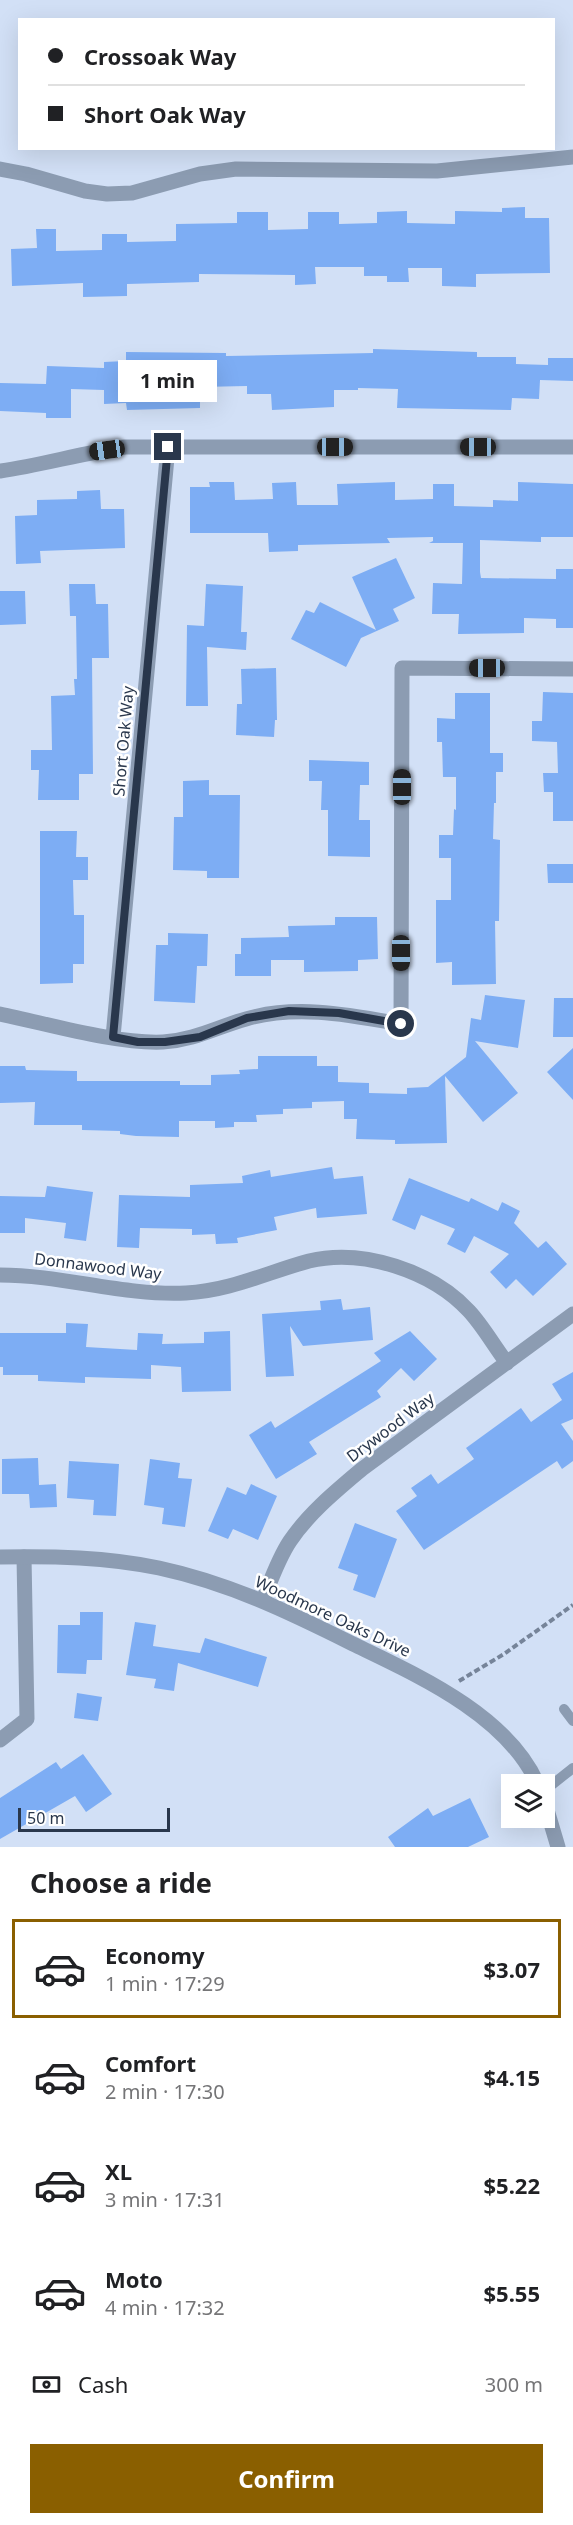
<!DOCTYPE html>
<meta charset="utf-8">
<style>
body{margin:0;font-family:"Noto Sans",sans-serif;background:#f6f6f6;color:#202124;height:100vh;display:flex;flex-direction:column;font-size:22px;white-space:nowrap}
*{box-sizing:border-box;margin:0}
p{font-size:20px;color:#757577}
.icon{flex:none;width:33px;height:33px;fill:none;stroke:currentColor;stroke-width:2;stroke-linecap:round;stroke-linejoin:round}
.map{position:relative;height:1847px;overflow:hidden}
.details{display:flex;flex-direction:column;background:#fff;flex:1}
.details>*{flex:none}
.guide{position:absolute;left:18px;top:18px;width:537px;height:132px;border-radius:0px;box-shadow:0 6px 24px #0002;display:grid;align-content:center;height:132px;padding:0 30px;background:#fff}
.controls{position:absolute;left:501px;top:1774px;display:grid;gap:12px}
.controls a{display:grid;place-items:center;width:54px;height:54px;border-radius:0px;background:#fff;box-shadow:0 6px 24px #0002;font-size:30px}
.scale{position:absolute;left:18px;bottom:15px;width:152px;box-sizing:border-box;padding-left:6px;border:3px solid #29374c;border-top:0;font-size:16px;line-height:21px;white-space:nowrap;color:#29374c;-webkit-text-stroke:4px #fff;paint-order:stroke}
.end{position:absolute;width:27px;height:27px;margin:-14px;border:8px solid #29374c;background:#fff;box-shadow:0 0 0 3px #fff}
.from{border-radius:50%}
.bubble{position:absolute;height:42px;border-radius:0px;background:#fff;box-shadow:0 6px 24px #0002;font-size:20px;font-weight:700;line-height:42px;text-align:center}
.car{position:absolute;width:18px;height:36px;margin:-18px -9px;border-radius:8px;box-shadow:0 0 4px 2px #0007;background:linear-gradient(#222 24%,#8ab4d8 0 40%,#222 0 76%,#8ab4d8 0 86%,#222 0)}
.guide b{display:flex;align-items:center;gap:21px;height:57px;font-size:22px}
.guide b+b{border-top:2px solid #e0e0e0}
.guide i{width:15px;height:15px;background:#202124}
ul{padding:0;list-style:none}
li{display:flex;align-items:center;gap:18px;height:99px;margin:0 12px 9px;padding:0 18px;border:3px solid transparent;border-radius:0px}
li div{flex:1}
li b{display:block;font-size:22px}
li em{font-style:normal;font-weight:700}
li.active{border-color:#8a5f00}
li>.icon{width:54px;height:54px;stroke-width:1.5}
h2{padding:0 30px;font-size:27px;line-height:72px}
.pay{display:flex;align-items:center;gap:15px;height:66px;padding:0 30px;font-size:22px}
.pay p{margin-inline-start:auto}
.primary-button{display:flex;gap:12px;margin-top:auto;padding:12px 30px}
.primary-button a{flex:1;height:69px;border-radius:0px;background:#8a5f00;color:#fff;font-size:24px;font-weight:700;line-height:69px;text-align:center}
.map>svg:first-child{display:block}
</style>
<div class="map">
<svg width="573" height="1847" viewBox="0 0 573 1847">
<rect width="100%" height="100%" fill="#d2e0f6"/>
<path fill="#7dadf4" d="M 525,207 L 525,218 L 549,218 L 550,273 L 476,274 L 476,287 L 442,286 L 442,268 L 408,268 L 409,282 L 387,282 L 387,276 L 364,276 L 364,267 L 315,267 L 316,284 L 295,285 L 295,275 L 199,274 L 199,282 L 127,284 L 127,296 L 83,297 L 83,283 L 12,286 L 11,249 L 37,248 L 36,229 L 56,229 L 56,251 L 102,250 L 102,234 L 127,234 L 127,242 L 176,241 L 176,224 L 237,223 L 237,212 L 268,212 L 268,230 L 308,229 L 308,212 L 339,212 L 339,224 L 377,223 L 377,212 L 407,211 L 407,223 L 455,224 L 455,211 L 502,212 L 502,208 Z
M 373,349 L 477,352 L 477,357 L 516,357 L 516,364 L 548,365 L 548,358 L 573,358 L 573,381 L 540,380 L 539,399 L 512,398 L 511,410 L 397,408 L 398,389 L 358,388 L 358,390 L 334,390 L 334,407 L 272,410 L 271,394 L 247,394 L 247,386 L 200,387 L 200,408 L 127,410 L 126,403 L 104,404 L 104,390 L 71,389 L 71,418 L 46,418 L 46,413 L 0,411 L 0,383 L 46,384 L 47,366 L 104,368 L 104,362 L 126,361 L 126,352 L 226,353 L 226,356 L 373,353 Z
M 209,482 L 234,482 L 235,500 L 273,499 L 272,483 L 296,482 L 297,505 L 338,505 L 337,484 L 395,482 L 395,500 L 433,499 L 433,484 L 454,484 L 454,506 L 493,507 L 493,500 L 518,501 L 518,482 L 573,484 L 573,537 L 541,537 L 541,542 L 480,540 L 480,572 L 481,578 L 556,579 L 556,569 L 573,569 L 573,628 L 556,628 L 556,619 L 524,618 L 524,633 L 458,634 L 459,614 L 432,614 L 433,583 L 462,584 L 463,543 L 429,543 L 433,541 L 433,537 L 387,538 L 390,543 L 298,545 L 298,551 L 269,552 L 268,533 L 190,533 L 190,487 L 210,487 Z
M 100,490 L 101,509 L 124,509 L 125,548 L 40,551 L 41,563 L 16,564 L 15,516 L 37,515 L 37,500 L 77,499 L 77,491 Z
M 396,558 L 415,598 L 393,609 L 399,621 L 361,638 L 346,667 L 291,639 L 306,610 L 314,613 L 320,602 L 376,630 L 352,577 Z
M 69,584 L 95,584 L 96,604 L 108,604 L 109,658 L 92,658 L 93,774 L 79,774 L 79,800 L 38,800 L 39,770 L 31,770 L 31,750 L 52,750 L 51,696 L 75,695 L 74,679 L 77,679 L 76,616 L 70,616 Z
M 206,584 L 243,586 L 241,632 L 247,632 L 246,650 L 207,647 L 208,706 L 186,706 L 187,625 L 204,626 Z
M 0,591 L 25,591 L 26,624 L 0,625 Z
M 276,668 L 277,720 L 275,720 L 274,737 L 236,735 L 237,704 L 242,704 L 241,669 Z
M 543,692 L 573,693 L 573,821 L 553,821 L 553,792 L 544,792 L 543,773 L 558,773 L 557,742 L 532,741 L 532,721 L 542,721 Z
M 455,693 L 490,693 L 490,753 L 503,753 L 503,772 L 496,772 L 496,803 L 494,803 L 493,839 L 500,840 L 499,921 L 495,921 L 496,984 L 452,985 L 452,962 L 436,963 L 436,900 L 451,900 L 451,858 L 439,858 L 439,835 L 453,835 L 454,809 L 456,810 L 456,777 L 443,777 L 442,742 L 437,742 L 437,718 L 455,719 Z
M 309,760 L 369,762 L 369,785 L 360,785 L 359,820 L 370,820 L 370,857 L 328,856 L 328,810 L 321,810 L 322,781 L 309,781 Z
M 209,780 L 209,795 L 240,795 L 239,878 L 207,878 L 207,871 L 173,870 L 174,817 L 183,817 L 183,781 Z
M 40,831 L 77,831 L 76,857 L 88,857 L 88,880 L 73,880 L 74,915 L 84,915 L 84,964 L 73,964 L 73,983 L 40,984 Z
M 547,864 L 573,864 L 573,883 L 548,883 Z
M 335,917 L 377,917 L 378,959 L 358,960 L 358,971 L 304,972 L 304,960 L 271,960 L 271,976 L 235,976 L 235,954 L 241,954 L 241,938 L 289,937 L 288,926 L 335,925 Z
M 168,933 L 208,934 L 207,966 L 197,966 L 195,1003 L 154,1001 L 156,945 L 168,945 Z
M 485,995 L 525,1000 L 518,1048 L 475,1041 L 518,1093 L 483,1122 L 445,1076 L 447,1143 L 395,1144 L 395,1140 L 356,1139 L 357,1119 L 344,1119 L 344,1101 L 312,1102 L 312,1108 L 283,1109 L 283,1114 L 256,1115 L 257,1122 L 234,1122 L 234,1127 L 215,1128 L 215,1121 L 179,1121 L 179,1137 L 136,1136 L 120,1134 L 120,1131 L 82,1130 L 82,1125 L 34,1125 L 35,1102 L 0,1103 L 0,1066 L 25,1066 L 26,1070 L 77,1071 L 77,1081 L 180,1081 L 180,1085 L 211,1085 L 211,1075 L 240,1074 L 239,1070 L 258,1069 L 258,1056 L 317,1056 L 317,1066 L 338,1066 L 338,1082 L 369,1083 L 369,1093 L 407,1094 L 407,1088 L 428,1087 L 466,1057 L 471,1018 L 481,1020 Z
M 554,998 L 573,998 L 573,1037 L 553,1037 Z
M 573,1048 L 573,1100 L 547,1072 Z
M 332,1167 L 334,1179 L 363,1176 L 367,1214 L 317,1218 L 316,1208 L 274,1217 L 277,1230 L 237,1238 L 238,1243 L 216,1244 L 215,1234 L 192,1235 L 192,1229 L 140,1228 L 139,1248 L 117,1247 L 119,1195 L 190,1197 L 190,1185 L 243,1183 L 242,1176 L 270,1170 L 271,1177 Z
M 409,1178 L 469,1202 L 471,1198 L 498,1211 L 502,1202 L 520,1211 L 514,1223 L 538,1248 L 546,1241 L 567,1264 L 533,1296 L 516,1279 L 506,1289 L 490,1272 L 509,1254 L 474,1236 L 465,1253 L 447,1244 L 455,1229 L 421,1215 L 415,1230 L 392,1220 Z
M 47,1186 L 93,1192 L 86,1241 L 64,1238 L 66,1223 L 25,1218 L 25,1233 L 0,1233 L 0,1196 L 45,1197 Z
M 341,1299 L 343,1310 L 370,1307 L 373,1340 L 303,1346 L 290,1326 L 294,1376 L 266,1377 L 262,1314 L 321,1310 L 320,1301 Z
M 66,1323 L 88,1324 L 86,1347 L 137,1350 L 138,1333 L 163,1334 L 162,1344 L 204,1343 L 204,1332 L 230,1331 L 231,1391 L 182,1392 L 181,1367 L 151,1365 L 151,1379 L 85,1377 L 85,1383 L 38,1381 L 38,1375 L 3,1375 L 3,1367 L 0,1367 L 0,1333 L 66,1333 Z
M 410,1331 L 437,1359 L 414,1381 L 401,1368 L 377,1391 L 381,1397 L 309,1442 L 317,1454 L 276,1479 L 249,1435 L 271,1421 L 275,1428 L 381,1361 L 374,1353 Z
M 573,1372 L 573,1419 L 561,1424 L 573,1441 L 573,1461 L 562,1469 L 557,1461 L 424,1550 L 396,1511 L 417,1496 L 411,1488 L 431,1474 L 438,1484 L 474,1459 L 466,1448 L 521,1408 L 531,1422 L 562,1400 L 552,1384 Z
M 38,1458 L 39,1485 L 56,1484 L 57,1507 L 30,1508 L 29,1494 L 2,1494 L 2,1459 Z
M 150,1459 L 180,1463 L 178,1478 L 192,1479 L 185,1527 L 162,1524 L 164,1508 L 144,1505 Z
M 69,1461 L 119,1464 L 116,1516 L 93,1515 L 94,1500 L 67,1498 Z
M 251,1484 L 277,1496 L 258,1540 L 233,1529 L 228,1539 L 208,1531 L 227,1487 L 246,1495 Z
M 355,1523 L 397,1539 L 375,1598 L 353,1590 L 358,1575 L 338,1568 Z
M 80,1612 L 103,1612 L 102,1660 L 87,1660 L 86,1674 L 57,1673 L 58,1625 L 80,1625 Z
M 135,1622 L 156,1625 L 153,1646 L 200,1653 L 205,1638 L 267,1657 L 258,1687 L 178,1663 L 174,1691 L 154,1688 L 156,1679 L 126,1675 Z
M 77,1693 L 102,1697 L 98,1721 L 74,1718 Z
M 83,1754 L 112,1794 L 86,1812 L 75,1796 L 0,1839 L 0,1798 L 56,1762 L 61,1769 Z
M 470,1798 L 489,1837 L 468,1847 L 395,1847 L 388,1837 L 428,1808 L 433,1816 Z"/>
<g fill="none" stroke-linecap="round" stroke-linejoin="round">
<path stroke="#768499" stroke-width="4" stroke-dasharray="6 3" stroke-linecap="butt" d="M 459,1681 L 504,1654 L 573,1605"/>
<path stroke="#8c9cb2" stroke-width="10" d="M 564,1709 L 573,1721
M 544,1791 L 573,1768"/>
<path stroke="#8c9cb2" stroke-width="15" d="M 0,169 L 26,174 L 85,191 L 107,194 L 132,193 L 200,174 L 236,169 L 437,171 L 573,157
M 0,471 C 42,465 82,453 125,447 L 573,447
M 0,1014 C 49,1024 115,1044 163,1042 C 195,1040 217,1027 246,1019 C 297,1004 350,1015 401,1024 L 402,668 L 573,669
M 113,1037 L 168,447
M 0,1275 C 63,1275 123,1296 186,1293 C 230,1291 268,1272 309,1261 C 363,1248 432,1271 469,1311 C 483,1326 494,1346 507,1363
M 263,1600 C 271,1580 278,1559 290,1541 C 309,1513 336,1491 362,1469 L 573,1314
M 0,1740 L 27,1719 L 24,1557"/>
<path stroke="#8c9cb2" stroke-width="15" d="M 0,1557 C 53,1556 106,1557 159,1568 C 229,1583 289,1612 353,1644 C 417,1675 508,1715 538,1785
M 544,1800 L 558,1847"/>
</g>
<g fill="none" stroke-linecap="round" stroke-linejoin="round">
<path stroke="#29374c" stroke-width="8" d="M 168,447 L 113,1037 L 138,1042 L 165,1042 L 200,1037 L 247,1018 L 289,1011 L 339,1013 L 401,1024"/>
</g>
<g text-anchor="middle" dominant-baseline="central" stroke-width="5" stroke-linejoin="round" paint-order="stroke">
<g font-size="16" fill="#29374c" stroke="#fff">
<text transform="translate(123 741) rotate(-85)">Short Oak Way</text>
<text transform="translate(98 1266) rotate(7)">Donnawood Way</text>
<text transform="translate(390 1427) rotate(-37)">Drywood Way</text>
<text transform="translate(333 1616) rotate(25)">Woodmore Oaks Drive</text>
</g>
</g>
</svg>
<div class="controls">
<a><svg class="icon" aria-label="layers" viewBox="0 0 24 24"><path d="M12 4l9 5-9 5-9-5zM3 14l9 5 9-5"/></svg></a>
</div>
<div class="scale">50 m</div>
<i class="end from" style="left:401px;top:1024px"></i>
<i class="end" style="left:168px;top:447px"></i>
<div class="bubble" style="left:118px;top:360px;width:99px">1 min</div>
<i class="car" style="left:335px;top:447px;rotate:90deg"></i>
<i class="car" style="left:478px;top:447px;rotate:270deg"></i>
<i class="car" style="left:107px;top:450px;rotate:262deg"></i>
<i class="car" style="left:487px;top:668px;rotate:270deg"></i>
<i class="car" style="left:402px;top:787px;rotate:0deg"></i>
<i class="car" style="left:401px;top:953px;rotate:180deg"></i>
<div class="guide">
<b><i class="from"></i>Crossoak Way</b>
<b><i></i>Short Oak Way</b>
</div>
</div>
<section class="details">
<h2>Choose a ride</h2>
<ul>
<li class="active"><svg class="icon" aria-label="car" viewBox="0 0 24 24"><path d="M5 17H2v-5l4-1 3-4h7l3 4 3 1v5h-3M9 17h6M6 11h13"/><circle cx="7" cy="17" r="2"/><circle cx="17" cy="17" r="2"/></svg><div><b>Economy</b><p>1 min · 17:29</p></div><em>$3.07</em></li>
<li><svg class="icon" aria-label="car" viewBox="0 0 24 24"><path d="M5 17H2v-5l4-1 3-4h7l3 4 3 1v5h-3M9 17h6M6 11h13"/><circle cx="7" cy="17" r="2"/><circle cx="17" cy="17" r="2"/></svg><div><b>Comfort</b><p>2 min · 17:30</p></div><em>$4.15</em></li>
<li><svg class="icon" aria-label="car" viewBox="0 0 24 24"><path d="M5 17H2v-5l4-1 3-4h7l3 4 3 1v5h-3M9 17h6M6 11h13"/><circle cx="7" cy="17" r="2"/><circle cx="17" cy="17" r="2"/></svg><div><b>XL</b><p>3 min · 17:31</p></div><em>$5.22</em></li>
<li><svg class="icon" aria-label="car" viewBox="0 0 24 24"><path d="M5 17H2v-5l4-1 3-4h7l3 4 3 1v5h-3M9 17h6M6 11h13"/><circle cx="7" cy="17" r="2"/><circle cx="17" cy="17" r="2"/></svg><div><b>Moto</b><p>4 min · 17:32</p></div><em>$5.55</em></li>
</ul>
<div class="pay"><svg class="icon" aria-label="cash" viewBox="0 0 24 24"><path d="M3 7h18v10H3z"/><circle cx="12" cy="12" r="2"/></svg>Cash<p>300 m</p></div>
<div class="primary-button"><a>Confirm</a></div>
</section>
